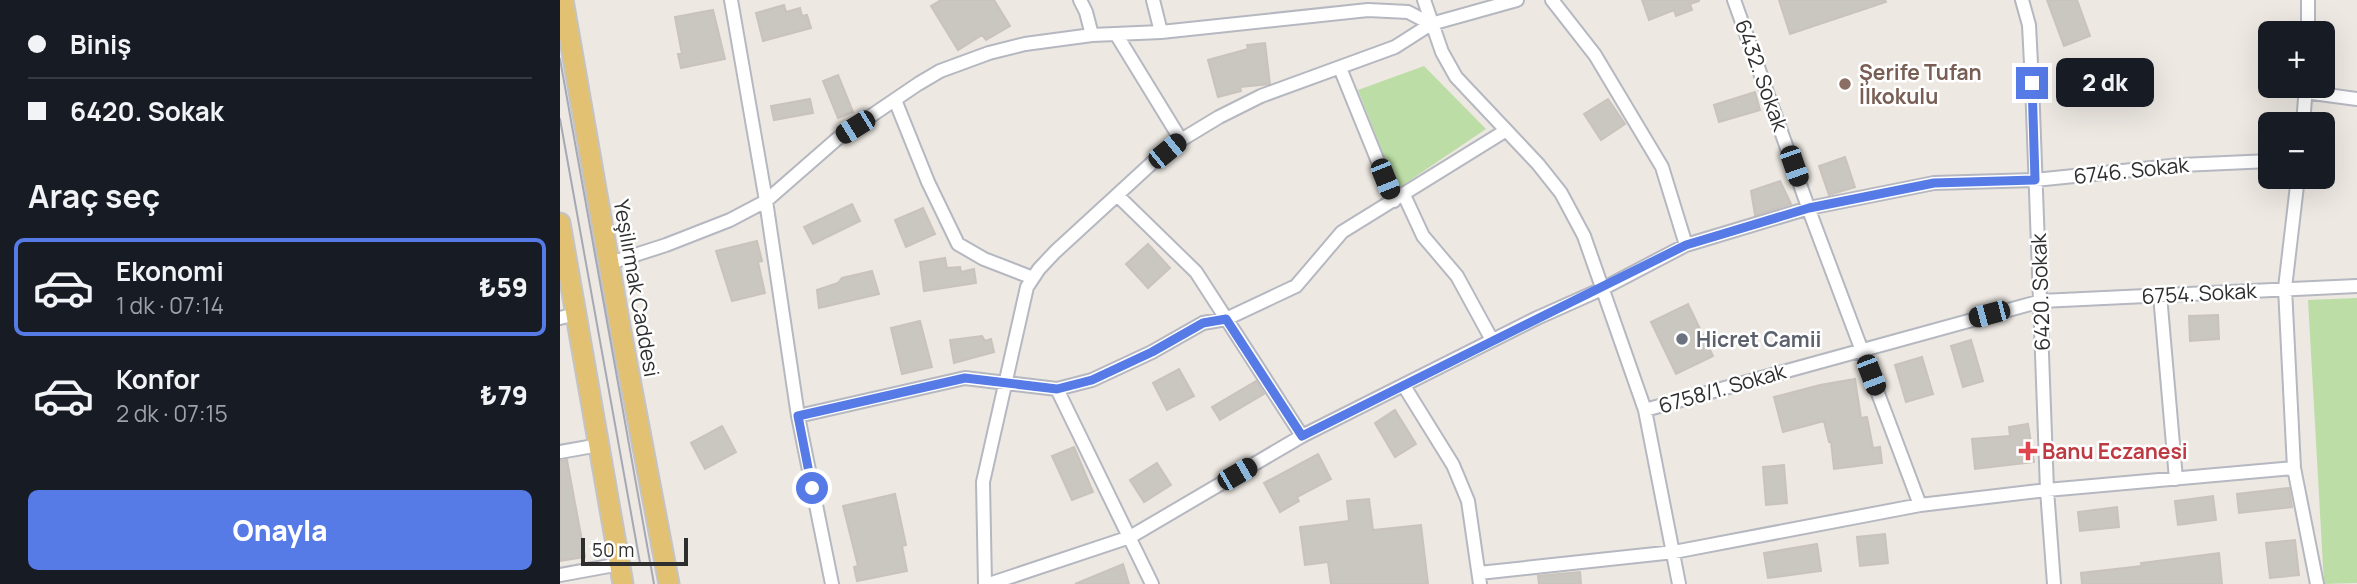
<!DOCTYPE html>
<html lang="tr">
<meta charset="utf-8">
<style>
body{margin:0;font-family:Manrope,sans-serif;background:#20242c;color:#f1f3f6;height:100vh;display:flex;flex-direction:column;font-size:26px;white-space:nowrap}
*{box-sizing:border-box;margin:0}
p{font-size:23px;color:#9ea1a6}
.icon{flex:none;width:38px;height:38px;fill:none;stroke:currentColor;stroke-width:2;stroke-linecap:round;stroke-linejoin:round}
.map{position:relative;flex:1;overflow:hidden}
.panel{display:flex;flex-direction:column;background:#171b24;width:560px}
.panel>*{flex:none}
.hud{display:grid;align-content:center;height:154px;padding:0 28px;background:#171b24}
.buttons{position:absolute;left:1698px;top:21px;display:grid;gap:14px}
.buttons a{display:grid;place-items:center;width:77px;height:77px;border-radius:10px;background:#171b24;box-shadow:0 7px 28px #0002;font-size:35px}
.scale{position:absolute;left:21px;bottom:18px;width:107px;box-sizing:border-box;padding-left:7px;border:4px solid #2e2e2e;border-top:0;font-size:19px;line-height:24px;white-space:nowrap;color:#2e2e2e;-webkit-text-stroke:5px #fff;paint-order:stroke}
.end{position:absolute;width:32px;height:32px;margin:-16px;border:9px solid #567ae6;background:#fff;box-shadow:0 0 0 4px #fff}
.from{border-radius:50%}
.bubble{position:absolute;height:49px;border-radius:10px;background:#171b24;box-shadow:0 7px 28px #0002;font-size:23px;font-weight:800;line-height:49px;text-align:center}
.car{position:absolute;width:21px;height:42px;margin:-21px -10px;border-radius:9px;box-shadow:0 0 5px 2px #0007;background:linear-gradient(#222 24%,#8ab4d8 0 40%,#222 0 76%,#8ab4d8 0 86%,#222 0)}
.hud b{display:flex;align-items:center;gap:24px;height:66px;font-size:26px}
.hud b+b{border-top:2px solid #363941}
.hud i{width:18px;height:18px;background:#f1f3f6}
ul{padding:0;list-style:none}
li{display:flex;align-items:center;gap:21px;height:98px;margin:0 14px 10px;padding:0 14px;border:4px solid transparent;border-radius:10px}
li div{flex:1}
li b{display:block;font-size:26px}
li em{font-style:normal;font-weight:800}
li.active{border-color:#567ae6}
li>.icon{width:63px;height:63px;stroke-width:1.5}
h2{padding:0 28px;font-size:32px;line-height:84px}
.cta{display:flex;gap:14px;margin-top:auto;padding:14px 28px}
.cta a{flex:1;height:80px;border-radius:10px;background:#567ae6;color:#fff;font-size:28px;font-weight:800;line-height:80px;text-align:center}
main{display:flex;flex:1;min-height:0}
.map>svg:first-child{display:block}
</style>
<main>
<section class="panel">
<div class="hud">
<b><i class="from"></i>Biniş</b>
<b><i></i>6420. Sokak</b>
</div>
<h2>Araç seç</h2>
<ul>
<li class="active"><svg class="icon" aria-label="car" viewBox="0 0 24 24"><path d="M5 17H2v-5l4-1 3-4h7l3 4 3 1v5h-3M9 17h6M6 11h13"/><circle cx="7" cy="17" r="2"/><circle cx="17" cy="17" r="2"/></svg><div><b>Ekonomi</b><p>1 dk · 07:14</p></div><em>₺59</em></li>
<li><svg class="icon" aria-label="car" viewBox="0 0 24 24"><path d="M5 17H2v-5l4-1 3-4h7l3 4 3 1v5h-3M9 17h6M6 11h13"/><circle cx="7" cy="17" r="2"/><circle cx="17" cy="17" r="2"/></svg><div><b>Konfor</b><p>2 dk · 07:15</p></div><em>₺79</em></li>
</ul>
<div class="cta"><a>Onayla</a></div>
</section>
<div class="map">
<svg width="1797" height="584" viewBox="0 0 1797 584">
<rect width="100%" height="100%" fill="#ede8e2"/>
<path fill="#bcdda6" d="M 864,66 L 926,129 L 837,189 L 798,90 Z
M 1797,298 L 1797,583 L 1764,584 L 1748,300 Z"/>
<path fill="#cac6c0" stroke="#c9c3bc" stroke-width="2" d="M 381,0 L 434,0 L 450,26 L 426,40 L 422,35 L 398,50 L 371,6 Z
M 1082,0 L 1139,0 L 1139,1 L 1130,4 L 1132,10 L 1116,16 L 1114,10 L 1089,20 Z
M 1219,0 L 1325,0 L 1326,2 L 1230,34 Z
M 1487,0 L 1517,0 L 1530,36 L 1504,46 Z
M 224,5 L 226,12 L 240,8 L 242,16 L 247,15 L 251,28 L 203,41 L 196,13 Z
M 153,10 L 165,59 L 121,68 L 118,54 L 122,54 L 115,17 Z
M 705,43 L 710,84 L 680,87 L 681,91 L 658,97 L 648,60 L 688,49 L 687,45 Z
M 278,75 L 293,112 L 278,118 L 263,81 Z
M 1195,92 L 1200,110 L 1159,122 L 1154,105 Z
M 250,99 L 253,113 L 214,120 L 211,106 Z
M 1048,99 L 1065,124 L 1041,140 L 1024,114 Z
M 1285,157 L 1295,187 L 1269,195 L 1259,166 Z
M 1220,181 L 1231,204 L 1195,215 L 1191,191 Z
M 292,204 L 300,221 L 253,244 L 244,227 Z
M 363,208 L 375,234 L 346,247 L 335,220 Z
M 197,241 L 202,261 L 198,262 L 205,293 L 172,301 L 156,251 Z
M 588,244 L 610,268 L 588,288 L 566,264 Z
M 385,258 L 387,268 L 400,267 L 401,272 L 414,269 L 416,283 L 364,291 L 360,262 Z
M 312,271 L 319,294 L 259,308 L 257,290 L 278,283 L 282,278 Z
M 1128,304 L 1153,356 L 1116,374 L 1091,322 Z
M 1658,315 L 1659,339 L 1630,341 L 1629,316 Z
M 360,321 L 372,367 L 342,374 L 331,328 Z
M 422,336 L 425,341 L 431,339 L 434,352 L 394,363 L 390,340 Z
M 1411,340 L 1423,381 L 1403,387 L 1391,346 Z
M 1362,357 L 1373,394 L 1346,402 L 1335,365 Z
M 619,369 L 634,396 L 607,410 L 593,383 Z
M 1295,379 L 1301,418 L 1307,417 L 1313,448 L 1320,447 L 1322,463 L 1274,469 L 1271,442 L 1269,442 L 1264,421 L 1223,432 L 1214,397 L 1260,385 Z
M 696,381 L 704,394 L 660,420 L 652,407 Z
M 835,410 L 856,444 L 835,457 L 815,423 Z
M 1468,424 L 1474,462 L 1415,469 L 1412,439 L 1450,436 L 1449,427 Z
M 162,426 L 176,452 L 145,469 L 131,443 Z
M 514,447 L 533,492 L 512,500 L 492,456 Z
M 758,454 L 771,479 L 737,497 L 739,501 L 720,512 L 704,483 Z
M 7,460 L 25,557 L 0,561 L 0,461 Z
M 597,463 L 611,485 L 584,502 L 570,480 Z
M 1224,465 L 1227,503 L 1206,505 L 1203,467 Z
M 1729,488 L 1732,507 L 1679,513 L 1677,494 Z
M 335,494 L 346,545 L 342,546 L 347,571 L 297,581 L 294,567 L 298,566 L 283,506 Z
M 1653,496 L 1656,520 L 1618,525 L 1615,501 Z
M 809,499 L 813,530 L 861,525 L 868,584 L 771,584 L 768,562 L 745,565 L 740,527 L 789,521 L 787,501 Z
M 1557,507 L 1559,527 L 1520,531 L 1518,512 Z
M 1325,534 L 1328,563 L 1300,566 L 1297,537 Z
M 1735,540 L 1739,575 L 1710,578 L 1706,543 Z
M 1257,544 L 1261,571 L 1208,578 L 1204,553 Z
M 1659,553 L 1662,584 L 1522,584 L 1521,573 L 1582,566 L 1581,563 Z
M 563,564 L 569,584 L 515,584 Z
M 1020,572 L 1021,584 L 979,584 L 978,576 Z"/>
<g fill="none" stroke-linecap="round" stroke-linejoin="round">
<defs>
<path id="street" d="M 171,0 L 206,201 L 238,416 L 272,584
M 520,0 L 526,12 L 532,35
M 593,0 L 601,32
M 864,0 L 882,52 L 896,77 L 978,164 L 1001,193 L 1024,236 L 1085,410 L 1119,584
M 992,0 L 1035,55 L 1102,167 L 1126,245
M 1174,0 L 1252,218 L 1360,505
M 1462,0 L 1469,25 L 1472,83 L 1487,490 L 1494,584
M 1748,33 L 1748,0
M 556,34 L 621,140
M 780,68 L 834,201
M 1745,92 L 1797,99
M 335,100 L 368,182 L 398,244 L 424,259 L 473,278
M 1743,124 L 1746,86
M 1738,177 L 1725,288 L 1734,468 L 1757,584
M 557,195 L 636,272 L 742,436
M 844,195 L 863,236 L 897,276 L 932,340
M 50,263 L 106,245 L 170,220 L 206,201 L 277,139 L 358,84 L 380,71 L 429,53 L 465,44 L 532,35 L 601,32 L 808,10 L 848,12 L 871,24
M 1600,295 L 1616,479
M 0,318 L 16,314
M 844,386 L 893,465 L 908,501 L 920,584
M 497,389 L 592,584
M 1085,410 L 1481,301 L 1797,286
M 238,416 L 405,378 L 497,389 L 532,380 L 592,352 L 643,323 L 666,319 L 736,286 L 782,232 L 945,131
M 0,452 L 39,445
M 919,573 L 1114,552 L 1360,505 L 1487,490 L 1734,468
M 0,575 L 60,564
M 425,584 L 423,482 L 467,287 L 479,269 L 495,252 L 593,162 L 621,140 L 659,117 L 701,96 L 835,47 L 871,24 L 957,0
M 429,584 L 570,537 L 742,436 L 977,318 L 1042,289 L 1126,245 L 1249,208 L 1374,183 L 1475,180 L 1621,165 L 1710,161"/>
<path id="primary" d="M 3,0 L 61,332 L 109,584
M 0,223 L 63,584"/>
</defs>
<use href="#street" stroke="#b5b8c0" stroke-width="16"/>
<use href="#primary" stroke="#c4c4c4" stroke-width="23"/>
<use href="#street" stroke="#fff" stroke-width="12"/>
<use href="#primary" stroke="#e2c173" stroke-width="19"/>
<path stroke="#a5a8b5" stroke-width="2" d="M 0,59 L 94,584
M 0,119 L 80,563"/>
</g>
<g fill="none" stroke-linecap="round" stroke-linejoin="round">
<path stroke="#567ae6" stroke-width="9" d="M 252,488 L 238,416 L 405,378 L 497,389 L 532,380 L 592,352 L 643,323 L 666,319 L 742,436 L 1126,245 L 1249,208 L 1374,183 L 1475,180 L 1472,83"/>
</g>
<circle fill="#8d6e63" stroke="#fff" stroke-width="2.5" cx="1285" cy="84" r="7"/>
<circle fill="#6b7280" stroke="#fff" stroke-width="2.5" cx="1122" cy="339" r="7"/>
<path fill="#e0444e" stroke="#fff" stroke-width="2.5" d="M1464.5 440.5h7v7h7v7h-7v7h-7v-7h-7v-7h7z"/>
<g text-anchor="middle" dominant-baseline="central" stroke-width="5" stroke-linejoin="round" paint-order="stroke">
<g font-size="21" font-weight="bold" fill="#785e54" stroke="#fff" text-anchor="start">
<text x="1299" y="72">Şerife Tufan<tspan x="1299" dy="24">İlkokulu</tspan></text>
</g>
<g font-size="21" fill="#2e2e2e" stroke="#fff">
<text transform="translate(1202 75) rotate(70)">6432. Sokak</text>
<text transform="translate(1571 170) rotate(-6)">6746. Sokak</text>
<text transform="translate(77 288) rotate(80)">Yeşilırmak Caddesi</text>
<text transform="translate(1480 292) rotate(-92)">6420. Sokak</text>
<text transform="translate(1639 293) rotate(-3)">6754. Sokak</text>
<text transform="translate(1162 388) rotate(-16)">6758/1. Sokak</text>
</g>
<g font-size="21" font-weight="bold" fill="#5b616d" stroke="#fff" text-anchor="start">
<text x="1136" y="339">Hicret Camii</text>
</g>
<g font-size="21" font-weight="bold" fill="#be3a42" stroke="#fff" text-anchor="start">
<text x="1482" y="451">Banu Eczanesi</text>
</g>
</g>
</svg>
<div class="buttons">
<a>+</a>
<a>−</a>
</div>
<div class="scale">50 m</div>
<i class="end from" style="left:252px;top:488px"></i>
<i class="end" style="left:1472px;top:83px"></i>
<div class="bubble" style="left:1496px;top:58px;width:98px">2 dk</div>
<i class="car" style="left:295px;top:127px;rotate:238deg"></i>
<i class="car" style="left:607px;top:151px;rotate:51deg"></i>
<i class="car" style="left:1234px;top:166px;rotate:161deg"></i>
<i class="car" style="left:825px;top:179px;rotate:158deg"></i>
<i class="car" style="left:1429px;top:314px;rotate:255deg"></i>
<i class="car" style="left:1311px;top:375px;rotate:159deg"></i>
<i class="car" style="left:677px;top:474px;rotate:60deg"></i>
</div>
</main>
